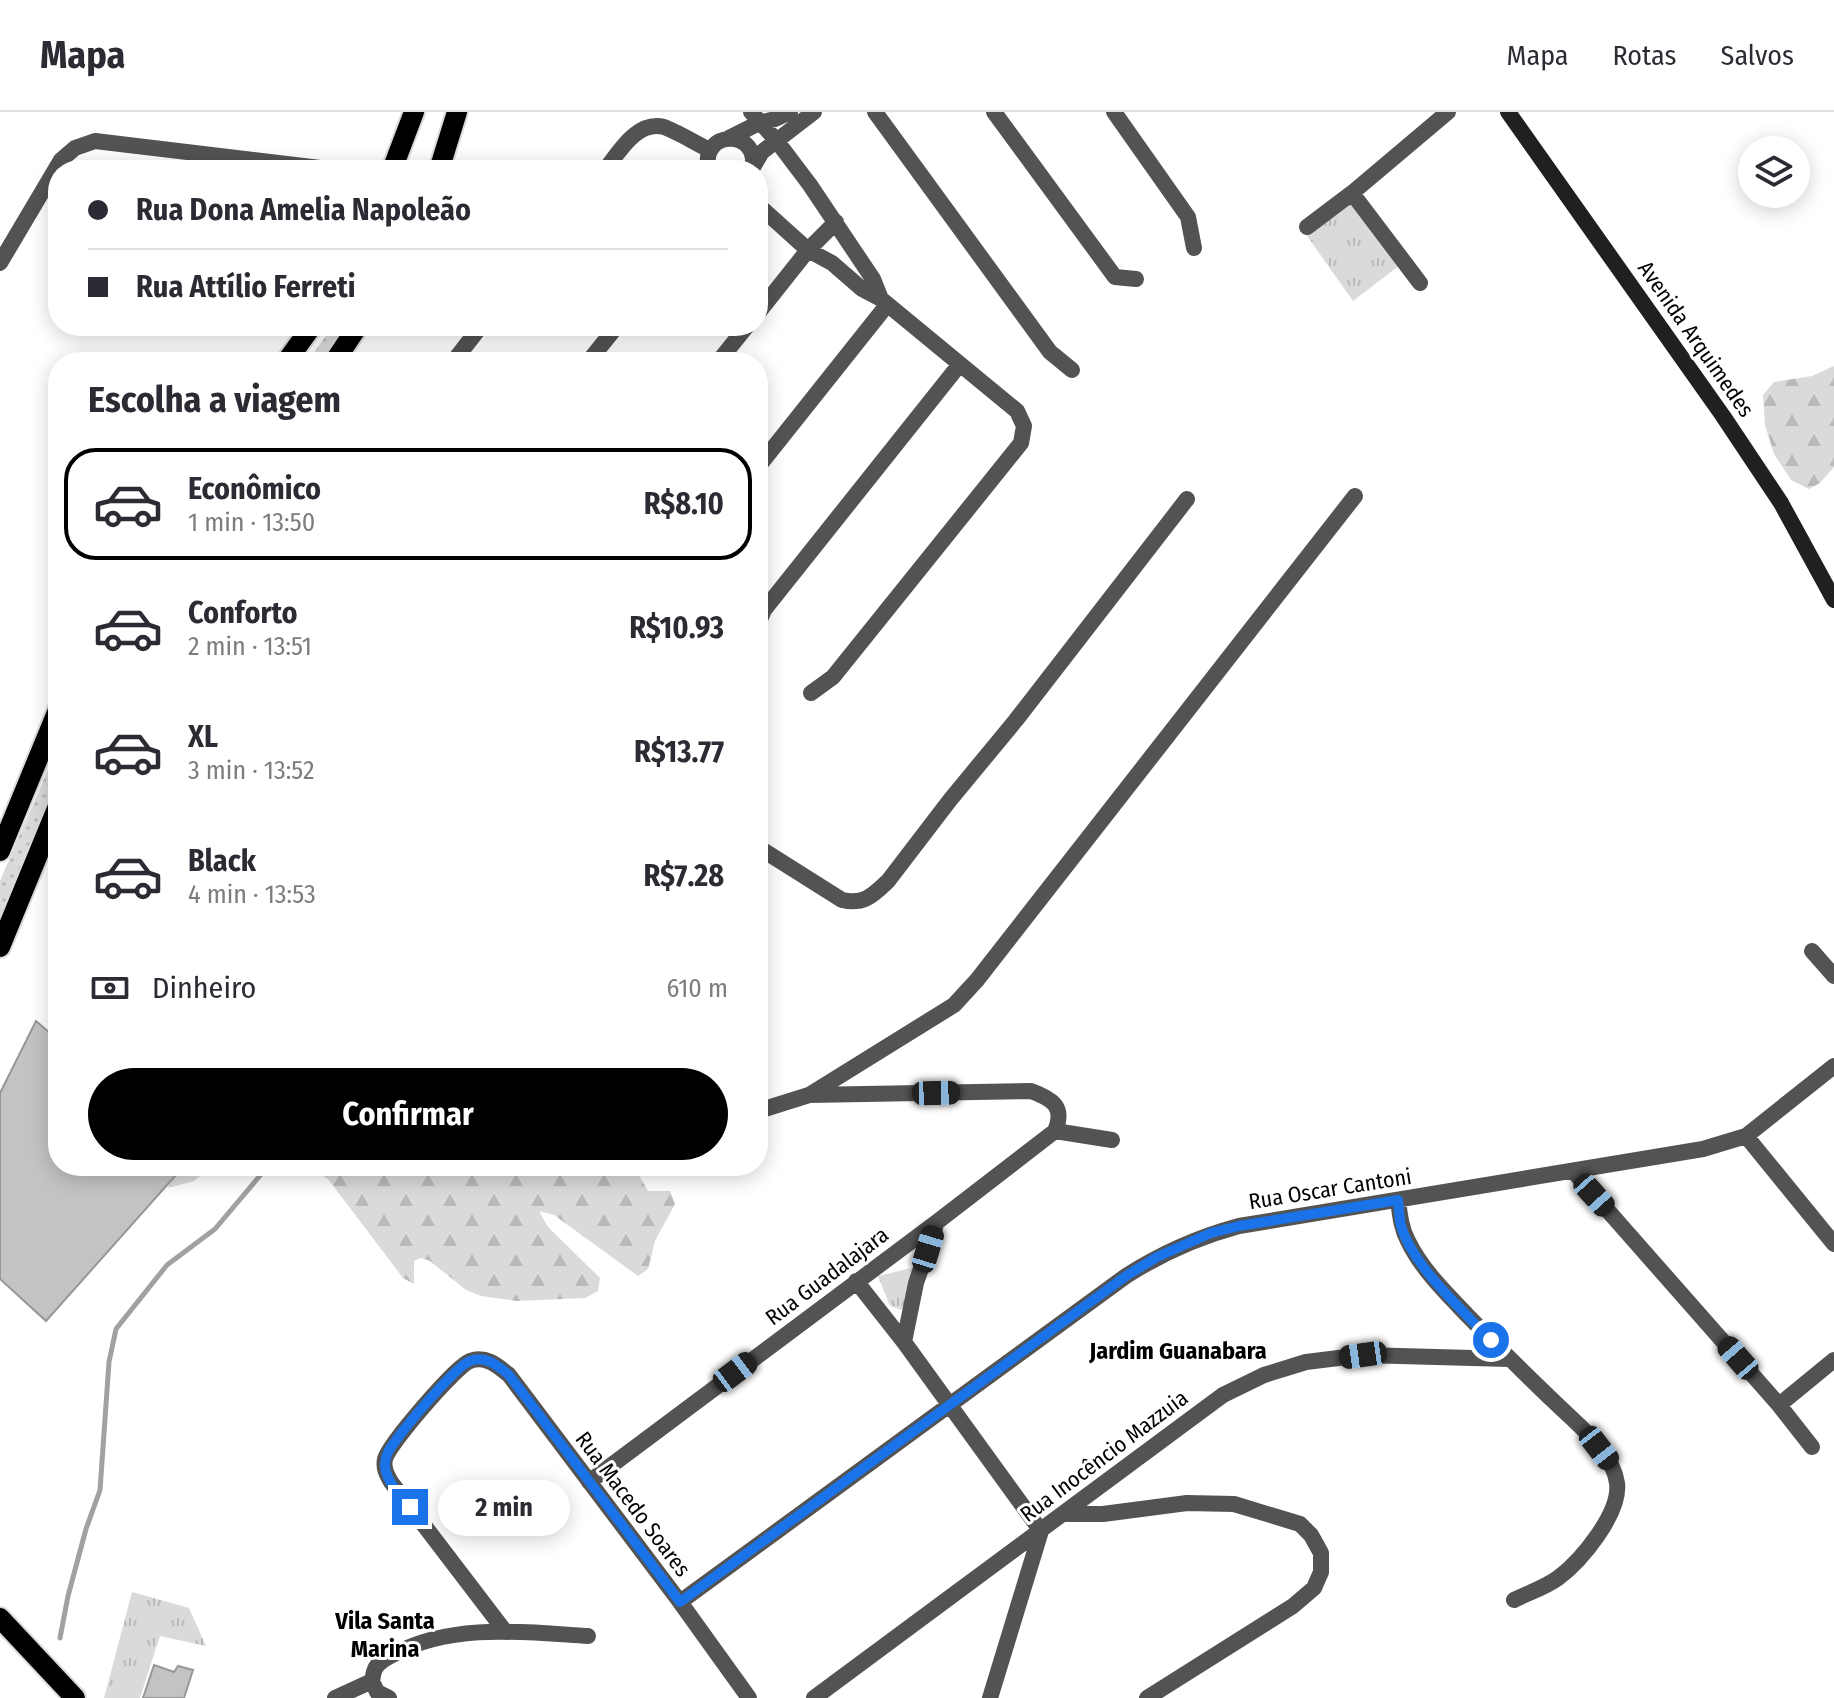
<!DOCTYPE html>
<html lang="pt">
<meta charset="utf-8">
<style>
body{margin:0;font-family:"Fira Sans Condensed",sans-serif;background:#f7f7f7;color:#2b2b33;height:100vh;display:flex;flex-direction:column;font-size:30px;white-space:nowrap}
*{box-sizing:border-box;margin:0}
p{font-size:26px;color:#7c7c81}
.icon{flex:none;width:44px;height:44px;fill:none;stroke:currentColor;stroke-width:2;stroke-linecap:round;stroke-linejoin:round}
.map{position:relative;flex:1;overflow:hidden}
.sheet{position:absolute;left:48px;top:240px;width:720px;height:824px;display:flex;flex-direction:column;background:#fff;border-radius:32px;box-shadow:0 4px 20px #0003}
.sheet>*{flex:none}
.guide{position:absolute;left:48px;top:48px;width:720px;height:176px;border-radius:32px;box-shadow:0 4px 20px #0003;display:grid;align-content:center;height:176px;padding:0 40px;background:#fff}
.controls{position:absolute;left:1738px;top:24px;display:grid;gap:16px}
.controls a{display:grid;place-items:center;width:72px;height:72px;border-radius:50%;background:#fff;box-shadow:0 4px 20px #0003;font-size:40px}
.end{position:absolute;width:36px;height:36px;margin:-18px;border:10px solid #1a73e8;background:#fff;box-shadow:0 0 0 4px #fff}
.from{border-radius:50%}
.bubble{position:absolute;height:56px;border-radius:28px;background:#fff;box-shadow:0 4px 20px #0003;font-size:26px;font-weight:700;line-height:56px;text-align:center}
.car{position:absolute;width:24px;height:48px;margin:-24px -12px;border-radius:10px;box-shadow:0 0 6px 2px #0007;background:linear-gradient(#222 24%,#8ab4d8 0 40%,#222 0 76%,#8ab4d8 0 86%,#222 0)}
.guide b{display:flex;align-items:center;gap:28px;height:76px;font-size:30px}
.guide b+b{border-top:2px solid #e1e1e2}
.guide i{width:20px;height:20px;background:#2b2b33}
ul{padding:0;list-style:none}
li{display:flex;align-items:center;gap:24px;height:112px;margin:0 16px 12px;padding:0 24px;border:4px solid transparent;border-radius:32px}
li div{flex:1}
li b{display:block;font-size:30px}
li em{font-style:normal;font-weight:700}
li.selected{border-color:#000}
li>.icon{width:72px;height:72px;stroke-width:1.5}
h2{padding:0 40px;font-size:36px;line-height:96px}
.pay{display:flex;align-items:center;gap:20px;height:88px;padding:0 40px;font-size:30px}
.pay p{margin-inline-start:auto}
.button{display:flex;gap:16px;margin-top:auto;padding:16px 40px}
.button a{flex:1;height:92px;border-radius:48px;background:#000;color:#fff;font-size:32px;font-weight:700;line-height:92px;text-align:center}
header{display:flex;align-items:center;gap:48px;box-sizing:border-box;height:112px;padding:0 40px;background:#fff;border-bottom:2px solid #e1e1e2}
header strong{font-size:38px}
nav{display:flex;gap:44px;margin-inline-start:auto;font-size:28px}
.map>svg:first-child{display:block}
</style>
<header>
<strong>Mapa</strong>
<nav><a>Mapa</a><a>Rotas</a><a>Salvos</a></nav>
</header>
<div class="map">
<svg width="1834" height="1586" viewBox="0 0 1834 1586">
<defs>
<pattern id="grass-dots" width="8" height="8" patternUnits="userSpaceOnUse" patternTransform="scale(2)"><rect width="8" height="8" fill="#dadada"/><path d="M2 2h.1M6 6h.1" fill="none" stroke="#b9b9b9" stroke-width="1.8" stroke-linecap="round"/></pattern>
<pattern id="forest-firs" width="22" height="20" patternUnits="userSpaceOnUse" patternTransform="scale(2)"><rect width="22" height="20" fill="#dadada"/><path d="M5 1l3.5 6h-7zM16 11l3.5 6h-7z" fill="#b9b9b9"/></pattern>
<pattern id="park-tufts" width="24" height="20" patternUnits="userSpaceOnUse" patternTransform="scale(2)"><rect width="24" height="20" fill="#dadada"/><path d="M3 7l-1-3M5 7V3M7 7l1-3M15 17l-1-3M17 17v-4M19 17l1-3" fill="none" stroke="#b9b9b9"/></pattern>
</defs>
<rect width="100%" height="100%" fill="#fff"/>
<path fill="url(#grass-dots)" d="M 333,214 L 350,214 L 323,250 L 307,250 Z
M 58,634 L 58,665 L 0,808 L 0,769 Z"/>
<path fill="url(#forest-firs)" d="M 1834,254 L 1834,355 L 1820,371 L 1809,377 L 1791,368 L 1774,342 L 1765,313 L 1763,283 L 1774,270 L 1812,264 Z
M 178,1054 L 213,1054 L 194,1069 L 168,1076 Z
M 306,1054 L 641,1054 L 637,1060 L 648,1079 L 670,1079 L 675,1092 L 655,1129 L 648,1157 L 638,1164 L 554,1103 L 539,1099 L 548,1115 L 600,1166 L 598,1179 L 585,1186 L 517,1189 L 481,1184 L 466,1178 L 430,1149 L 421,1146 L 414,1149 L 414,1172 L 403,1166 L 328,1067 Z"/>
<path fill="url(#park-tufts)" d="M 1352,81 L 1404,150 L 1353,189 L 1305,121 Z
M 916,1155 L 905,1199 L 890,1194 L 878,1164 Z
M 132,1480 L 189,1496 L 206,1534 L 160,1524 L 140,1586 L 104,1586 Z"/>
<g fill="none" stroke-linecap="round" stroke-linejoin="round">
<path stroke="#a1a1a1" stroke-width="5" d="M 60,1526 L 68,1484 L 86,1417 L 100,1378 L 109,1250 L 116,1217 L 167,1153 L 215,1117 L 268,1054"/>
</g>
<path fill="#c3c3c3" stroke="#979797" stroke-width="2" d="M 36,909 L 58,928 L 58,1054 L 184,1054 L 46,1209 L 0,1167 L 0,981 Z
M 154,1553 L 174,1560 L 178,1554 L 193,1558 L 184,1586 L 143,1586 Z"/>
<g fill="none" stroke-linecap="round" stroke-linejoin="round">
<defs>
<path id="primary" d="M 392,58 L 414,0
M 439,58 L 457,0
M 286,250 L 312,214
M 334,250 L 358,214
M 0,739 L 58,598
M 0,835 L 58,694
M 0,1506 L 75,1586"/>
</defs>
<use href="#primary" stroke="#dbdbdb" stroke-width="24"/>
<path stroke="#535353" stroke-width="16" d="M 751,0 L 776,28 L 810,73 L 873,167 L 881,187
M 875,0 L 1050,240 L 1072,258
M 994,0 L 1115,165 L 1136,167
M 1114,0 L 1188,105 L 1194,136
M 729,26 L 759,11 L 775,7 L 790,0
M 753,55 L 762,40 L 814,0
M 605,58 C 619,40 637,8 664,15 C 676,19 697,32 710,38
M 709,58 C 698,17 762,16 752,58
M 1352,81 L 1420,171
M 758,93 L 808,138 L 832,151 L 862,177 L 881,187 L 1017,299 L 1024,314 L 1021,331 L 833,565 L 811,581
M 1307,115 L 1352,81 L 1448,0
M 0,151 L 61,48 L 75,36 L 95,29 L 337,58
M 758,201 L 808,138 L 836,110
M 453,250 L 481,214
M 588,250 L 617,214
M 718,250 L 747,214
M 758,355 L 887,193
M 758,512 L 764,498 L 960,252
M 758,735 L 842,788 C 864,793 872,784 888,769 L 950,688 L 1016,608 L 1187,387
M 1812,839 L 1834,864
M 809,983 L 954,893 L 977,868 L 1355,384
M 1055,1019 L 1112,1028
M 1746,1024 L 1834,1132
M 1573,1059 L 1779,1293 L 1812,1335
M 1398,1088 C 1400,1103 1401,1116 1408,1129 C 1422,1158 1447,1182 1469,1205 C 1500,1237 1531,1268 1564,1299 C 1584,1318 1613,1342 1617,1371 C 1621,1401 1581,1449 1558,1466 C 1546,1475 1528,1481 1514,1488
M 856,1169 L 904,1230 L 1041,1419 L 990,1586
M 904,1230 L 916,1171 L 937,1110
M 1779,1293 L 1834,1248
M 589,1370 L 937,1110 L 1055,1019 C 1065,995 1053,987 1031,979 L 809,983 L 758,999
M 1064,1402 L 1103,1402 L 1187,1391 L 1234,1392 L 1300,1412 L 1311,1423 L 1321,1441 L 1321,1460 L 1314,1476 L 1293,1494 L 1147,1586
M 680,1490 L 1126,1164 C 1162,1141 1198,1125 1239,1114 L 1703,1037 L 1746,1024 L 1834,954
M 504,1518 L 391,1370 C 387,1363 383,1356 385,1347 C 389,1332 456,1254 470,1249 C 486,1243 498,1254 509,1263 L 680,1490 L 749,1586
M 372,1569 L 377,1580 L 389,1586
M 335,1586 L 372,1569 C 373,1565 373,1561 375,1557 C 378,1550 387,1546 394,1542 C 453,1511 523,1520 588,1524
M 814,1586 L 1223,1283 L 1264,1263 L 1306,1250 L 1363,1243 L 1509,1247"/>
<path stroke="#202020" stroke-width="16" d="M 1508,0 L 1723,304 L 1781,391 L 1834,488"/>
<use href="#primary" stroke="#000" stroke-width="20"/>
</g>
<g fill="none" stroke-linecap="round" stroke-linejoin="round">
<path stroke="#1a73e8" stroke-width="10" d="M 410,1395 C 401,1383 385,1369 385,1353 C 385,1345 389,1337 394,1331 C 405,1315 456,1254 470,1249 C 486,1243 498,1254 509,1263 L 680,1490 L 1126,1164 L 1157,1145 L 1211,1121 L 1239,1114 L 1398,1088 C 1399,1096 1399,1106 1401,1114 C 1413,1154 1462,1198 1491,1228"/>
</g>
<g text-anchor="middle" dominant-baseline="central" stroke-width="6" stroke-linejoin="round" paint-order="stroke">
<g font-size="22" fill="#000" stroke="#fff">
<text transform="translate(1696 227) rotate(55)">Avenida Arquimedes</text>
<text transform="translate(1330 1077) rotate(-9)">Rua Oscar Cantoni</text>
<text transform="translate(827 1164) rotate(-37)">Rua Guadalajara</text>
<text transform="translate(1104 1344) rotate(-37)">Rua Inocêncio Mazzuia</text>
<text transform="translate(633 1392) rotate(53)">Rua Macedo Soares</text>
</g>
<g font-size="24" font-weight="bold" fill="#000" stroke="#fff">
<text x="1178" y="1239">Jardim Guanabara</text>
<text x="385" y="1509">Vila Santa<tspan x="385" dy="28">Marina</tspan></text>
</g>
</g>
</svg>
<div class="controls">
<a><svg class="icon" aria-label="layers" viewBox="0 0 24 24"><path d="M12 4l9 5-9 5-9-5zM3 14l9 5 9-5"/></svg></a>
</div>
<i class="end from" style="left:1491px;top:1228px"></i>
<i class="end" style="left:410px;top:1395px"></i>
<div class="bubble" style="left:438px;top:1368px;width:132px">2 min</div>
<i class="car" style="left:936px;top:981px;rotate:89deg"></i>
<i class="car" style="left:1594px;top:1083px;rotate:138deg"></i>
<i class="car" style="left:928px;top:1137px;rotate:17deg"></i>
<i class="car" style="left:1363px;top:1243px;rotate:262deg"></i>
<i class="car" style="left:1738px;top:1246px;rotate:319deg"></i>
<i class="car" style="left:735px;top:1260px;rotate:53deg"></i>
<i class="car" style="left:1599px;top:1336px;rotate:142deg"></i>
<div class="guide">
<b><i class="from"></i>Rua Dona Amelia Napoleão</b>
<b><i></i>Rua Attílio Ferreti</b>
</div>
<section class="sheet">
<h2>Escolha a viagem</h2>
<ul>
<li class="selected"><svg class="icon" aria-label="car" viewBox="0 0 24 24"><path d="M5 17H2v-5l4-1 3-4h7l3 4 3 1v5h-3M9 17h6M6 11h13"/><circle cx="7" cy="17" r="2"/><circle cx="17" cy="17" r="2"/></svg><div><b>Econômico</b><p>1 min · 13:50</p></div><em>R$8.10</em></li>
<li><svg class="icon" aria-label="car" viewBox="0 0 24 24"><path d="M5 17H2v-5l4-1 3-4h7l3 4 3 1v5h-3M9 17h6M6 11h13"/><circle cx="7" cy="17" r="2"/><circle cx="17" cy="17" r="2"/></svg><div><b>Conforto</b><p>2 min · 13:51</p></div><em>R$10.93</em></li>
<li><svg class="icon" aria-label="car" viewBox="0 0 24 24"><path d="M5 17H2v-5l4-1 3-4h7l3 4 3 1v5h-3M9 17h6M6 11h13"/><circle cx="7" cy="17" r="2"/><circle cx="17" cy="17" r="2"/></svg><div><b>XL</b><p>3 min · 13:52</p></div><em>R$13.77</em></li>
<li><svg class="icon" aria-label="car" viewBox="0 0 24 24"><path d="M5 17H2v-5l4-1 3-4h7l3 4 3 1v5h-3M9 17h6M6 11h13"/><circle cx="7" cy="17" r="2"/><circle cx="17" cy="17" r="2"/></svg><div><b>Black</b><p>4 min · 13:53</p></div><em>R$7.28</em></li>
</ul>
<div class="pay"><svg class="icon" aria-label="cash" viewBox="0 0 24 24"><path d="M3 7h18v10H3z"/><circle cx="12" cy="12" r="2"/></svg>Dinheiro<p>610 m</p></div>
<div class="button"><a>Confirmar</a></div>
</section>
</div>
